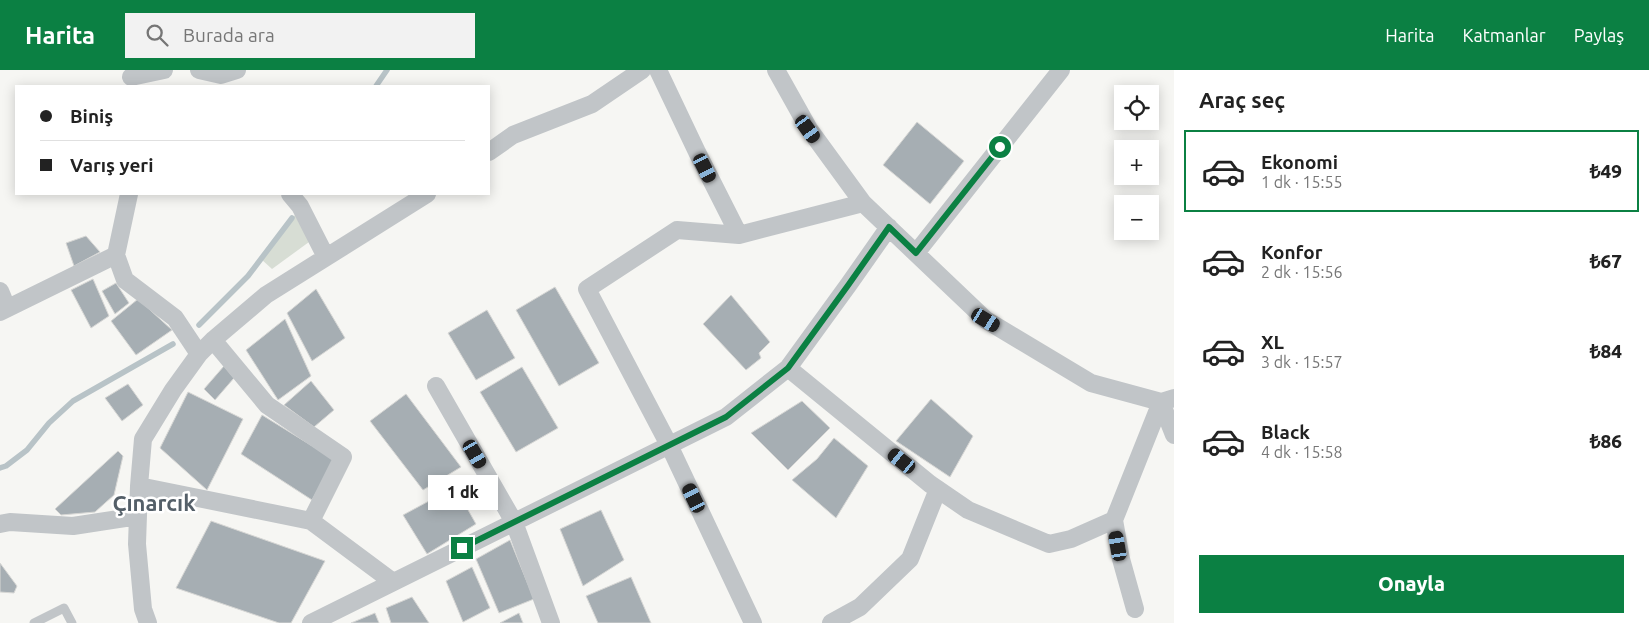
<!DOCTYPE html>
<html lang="tr">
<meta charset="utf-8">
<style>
body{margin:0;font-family:Ubuntu,sans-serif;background:#f2f2f2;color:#222;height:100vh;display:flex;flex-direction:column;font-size:19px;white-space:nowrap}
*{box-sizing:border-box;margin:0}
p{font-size:16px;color:#767676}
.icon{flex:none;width:28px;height:28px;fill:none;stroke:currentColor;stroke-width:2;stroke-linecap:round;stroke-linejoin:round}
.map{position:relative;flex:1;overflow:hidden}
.details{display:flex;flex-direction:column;background:#fff;width:475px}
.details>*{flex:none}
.banner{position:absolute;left:15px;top:15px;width:475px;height:110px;border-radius:0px;box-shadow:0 2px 12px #0003;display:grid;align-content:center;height:110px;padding:0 25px;background:#fff}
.controls{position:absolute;left:1114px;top:15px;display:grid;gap:10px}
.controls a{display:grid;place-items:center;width:45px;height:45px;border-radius:0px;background:#fff;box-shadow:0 2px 12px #0003;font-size:25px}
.end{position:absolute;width:22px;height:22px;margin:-11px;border:6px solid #0b8043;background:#fff;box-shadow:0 0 0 2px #fff}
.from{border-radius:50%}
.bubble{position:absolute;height:35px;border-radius:0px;background:#fff;box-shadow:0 2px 12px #0003;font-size:16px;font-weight:800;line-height:35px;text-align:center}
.car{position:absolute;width:15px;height:30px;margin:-15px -8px;border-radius:6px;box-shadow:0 0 4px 1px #0007;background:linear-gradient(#222 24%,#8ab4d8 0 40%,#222 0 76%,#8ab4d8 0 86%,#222 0)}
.banner b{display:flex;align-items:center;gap:18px;height:48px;font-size:19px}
.banner b+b{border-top:1px solid #e0e0e0}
.banner i{width:12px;height:12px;background:#222}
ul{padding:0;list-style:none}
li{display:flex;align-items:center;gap:15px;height:82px;margin:0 10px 8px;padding:0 15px;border:2px solid transparent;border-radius:0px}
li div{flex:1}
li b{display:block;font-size:19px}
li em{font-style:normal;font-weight:800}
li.on{border-color:#0b8043}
li>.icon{width:45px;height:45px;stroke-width:1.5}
h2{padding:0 25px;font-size:22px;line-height:60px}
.primary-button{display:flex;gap:10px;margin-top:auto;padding:10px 25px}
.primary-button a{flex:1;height:58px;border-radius:0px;background:#0b8043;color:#fff;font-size:20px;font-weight:800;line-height:58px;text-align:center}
header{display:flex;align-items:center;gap:30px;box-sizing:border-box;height:70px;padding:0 25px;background:#0b8043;color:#fff}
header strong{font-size:24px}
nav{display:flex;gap:28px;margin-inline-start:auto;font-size:18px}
.search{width:350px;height:45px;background:#f2f2f2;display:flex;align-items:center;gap:12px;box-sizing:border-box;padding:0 18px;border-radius:0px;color:#767676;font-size:19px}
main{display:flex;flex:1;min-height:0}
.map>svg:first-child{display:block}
</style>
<header>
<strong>Harita</strong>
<div class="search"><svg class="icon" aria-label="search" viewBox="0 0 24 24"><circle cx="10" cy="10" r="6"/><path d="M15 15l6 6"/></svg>Burada ara</div>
<nav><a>Harita</a><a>Katmanlar</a><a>Paylaş</a></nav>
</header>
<main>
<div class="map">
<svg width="1174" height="553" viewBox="0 0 1174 553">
<rect width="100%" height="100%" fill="#f6f6f3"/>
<path fill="#d7ddd4" d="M 295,145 L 309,172 L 272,199 L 260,188 Z"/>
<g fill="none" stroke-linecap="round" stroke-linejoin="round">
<path stroke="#b8c3c7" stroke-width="5.5" d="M 376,16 L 387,0
M 199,255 L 248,206 L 292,148
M 0,398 L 6,396 L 27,380 L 49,353 L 73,331 L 173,274"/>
</g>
<path fill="#a6aeb3" stroke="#d7d7d5" d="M 917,52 L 964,91 L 930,134 L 883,95 Z
M 86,166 L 100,182 L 74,196 L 66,173 Z
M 93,209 L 109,246 L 91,258 L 71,220 Z
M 116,213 L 129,233 L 115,244 L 102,221 Z
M 555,217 L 599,293 L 559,316 L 516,240 Z
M 316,219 L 345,268 L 312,291 L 287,243 Z
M 731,225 L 770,272 L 759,283 L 761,288 L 746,300 L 703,254 Z
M 138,229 L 172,260 L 136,285 L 111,251 Z
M 487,240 L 515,288 L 476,310 L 448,263 Z
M 285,249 L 311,306 L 278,330 L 246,280 Z
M 224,296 L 234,308 L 215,330 L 204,319 Z
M 522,297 L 558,358 L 516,382 L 480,322 Z
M 311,311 L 334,340 L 314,357 L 284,335 Z
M 128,314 L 143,335 L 122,351 L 105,328 Z
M 188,322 L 243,349 L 207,420 L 160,378 Z
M 406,324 L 461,397 L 423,420 L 370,351 Z
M 931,329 L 973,366 L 950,407 L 896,371 Z
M 802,331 L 830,358 L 788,400 L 751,363 Z
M 262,345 L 335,390 L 312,430 L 241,384 Z
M 834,368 L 868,396 L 836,448 L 792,410 L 817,389 Z
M 118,381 L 123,386 L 114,425 L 95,442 L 61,445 L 55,439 Z
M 455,417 L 476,454 L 427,484 L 403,445 Z
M 601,440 L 624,490 L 583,516 L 560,459 Z
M 211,451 L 325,491 L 291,553 L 279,553 L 176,518 Z
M 510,470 L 534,529 L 499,543 L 476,489 Z
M 0,493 L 17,516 L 14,523 L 0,522 Z
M 472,497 L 490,538 L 463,552 L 446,511 Z
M 631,507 L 651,553 L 598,553 L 586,526 Z
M 412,527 L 429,553 L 391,553 L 386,538 Z
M 375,543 L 379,553 L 351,553 Z
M 519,543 L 523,553 L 500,553 Z"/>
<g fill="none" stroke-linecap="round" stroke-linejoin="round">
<path stroke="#c1c5c8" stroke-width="9" d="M 34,553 L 64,538 L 72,553"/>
<path stroke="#c1c5c8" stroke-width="18" d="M 199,0 L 221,5 L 237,0
M 658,0 L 697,82 L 739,165
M 776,0 L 809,59 L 863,133 L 986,250 L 1091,313 L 1161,332 L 1174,328
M 131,7 L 164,0
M 489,82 L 513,65 L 592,34 L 642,0
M 129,124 L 116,185 L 125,210 L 175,248 L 199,284 L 173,320 L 143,369 L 139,416 L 137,474 L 143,539 L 148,553
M 290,124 L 300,136 L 326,187
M 916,183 L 1061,0
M 0,221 L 7,238
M 0,242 L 116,185
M 213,270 L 267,335 L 343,387 L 311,451
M 199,284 L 213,270 L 266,225 L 427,124
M 788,298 L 930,414 L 968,440 L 1049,474 L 1071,469 L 1114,450
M 436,316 L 514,452 L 551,553
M 1161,332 L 1174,365
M 139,416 L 311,451 L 393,512
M 0,454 L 10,452 L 73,456 L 138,446
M 1135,539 L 1121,489 L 1114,450 L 1161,332
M 311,553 L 726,347 L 788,298 L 849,214 L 889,157
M 753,553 L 669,375 L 587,219 L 677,160 L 739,165 L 863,133
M 831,553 L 860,537 L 910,489 L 938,419"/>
</g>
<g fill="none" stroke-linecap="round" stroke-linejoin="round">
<path stroke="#0b8043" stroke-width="6" d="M 462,478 L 726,347 L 788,298 L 849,214 L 889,157 L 916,183 L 1000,77"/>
</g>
<g text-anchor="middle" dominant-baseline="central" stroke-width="5" stroke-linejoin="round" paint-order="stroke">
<g font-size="22" font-weight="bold" fill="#545f68" stroke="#fff">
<text x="154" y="432">Çınarcık</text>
</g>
</g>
</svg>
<div class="controls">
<a><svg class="icon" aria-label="locate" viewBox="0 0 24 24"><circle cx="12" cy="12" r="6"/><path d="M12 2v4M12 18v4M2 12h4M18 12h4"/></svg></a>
<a>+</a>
<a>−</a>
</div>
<i class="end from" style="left:1000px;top:77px"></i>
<i class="end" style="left:462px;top:478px"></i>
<div class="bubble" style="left:428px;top:405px;width:70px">1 dk</div>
<i class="car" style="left:808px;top:59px;rotate:144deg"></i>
<i class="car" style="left:705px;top:98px;rotate:153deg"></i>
<i class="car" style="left:986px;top:250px;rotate:121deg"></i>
<i class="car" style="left:475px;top:384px;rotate:150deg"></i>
<i class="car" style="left:902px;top:391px;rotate:309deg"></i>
<i class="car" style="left:694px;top:428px;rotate:334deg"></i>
<i class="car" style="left:1118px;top:476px;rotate:350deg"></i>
<div class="banner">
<b><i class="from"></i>Biniş</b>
<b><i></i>Varış yeri</b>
</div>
</div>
<section class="details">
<h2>Araç seç</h2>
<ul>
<li class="on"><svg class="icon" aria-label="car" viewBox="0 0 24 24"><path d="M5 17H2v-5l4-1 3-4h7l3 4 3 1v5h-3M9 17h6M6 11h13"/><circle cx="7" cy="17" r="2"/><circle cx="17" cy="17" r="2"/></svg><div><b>Ekonomi</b><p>1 dk · 15:55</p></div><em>₺49</em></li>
<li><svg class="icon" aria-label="car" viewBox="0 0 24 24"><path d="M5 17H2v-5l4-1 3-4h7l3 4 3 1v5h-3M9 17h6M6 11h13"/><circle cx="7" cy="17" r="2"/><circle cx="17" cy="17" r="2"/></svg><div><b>Konfor</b><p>2 dk · 15:56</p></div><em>₺67</em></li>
<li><svg class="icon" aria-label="car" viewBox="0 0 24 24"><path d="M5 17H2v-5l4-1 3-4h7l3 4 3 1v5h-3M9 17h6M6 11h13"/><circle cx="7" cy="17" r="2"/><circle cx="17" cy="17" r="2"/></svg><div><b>XL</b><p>3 dk · 15:57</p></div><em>₺84</em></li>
<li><svg class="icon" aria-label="car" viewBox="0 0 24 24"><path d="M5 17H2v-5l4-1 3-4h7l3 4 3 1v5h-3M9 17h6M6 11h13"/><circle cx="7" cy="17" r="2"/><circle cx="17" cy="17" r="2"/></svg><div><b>Black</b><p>4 dk · 15:58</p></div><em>₺86</em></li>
</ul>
<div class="primary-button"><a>Onayla</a></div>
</section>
</main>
